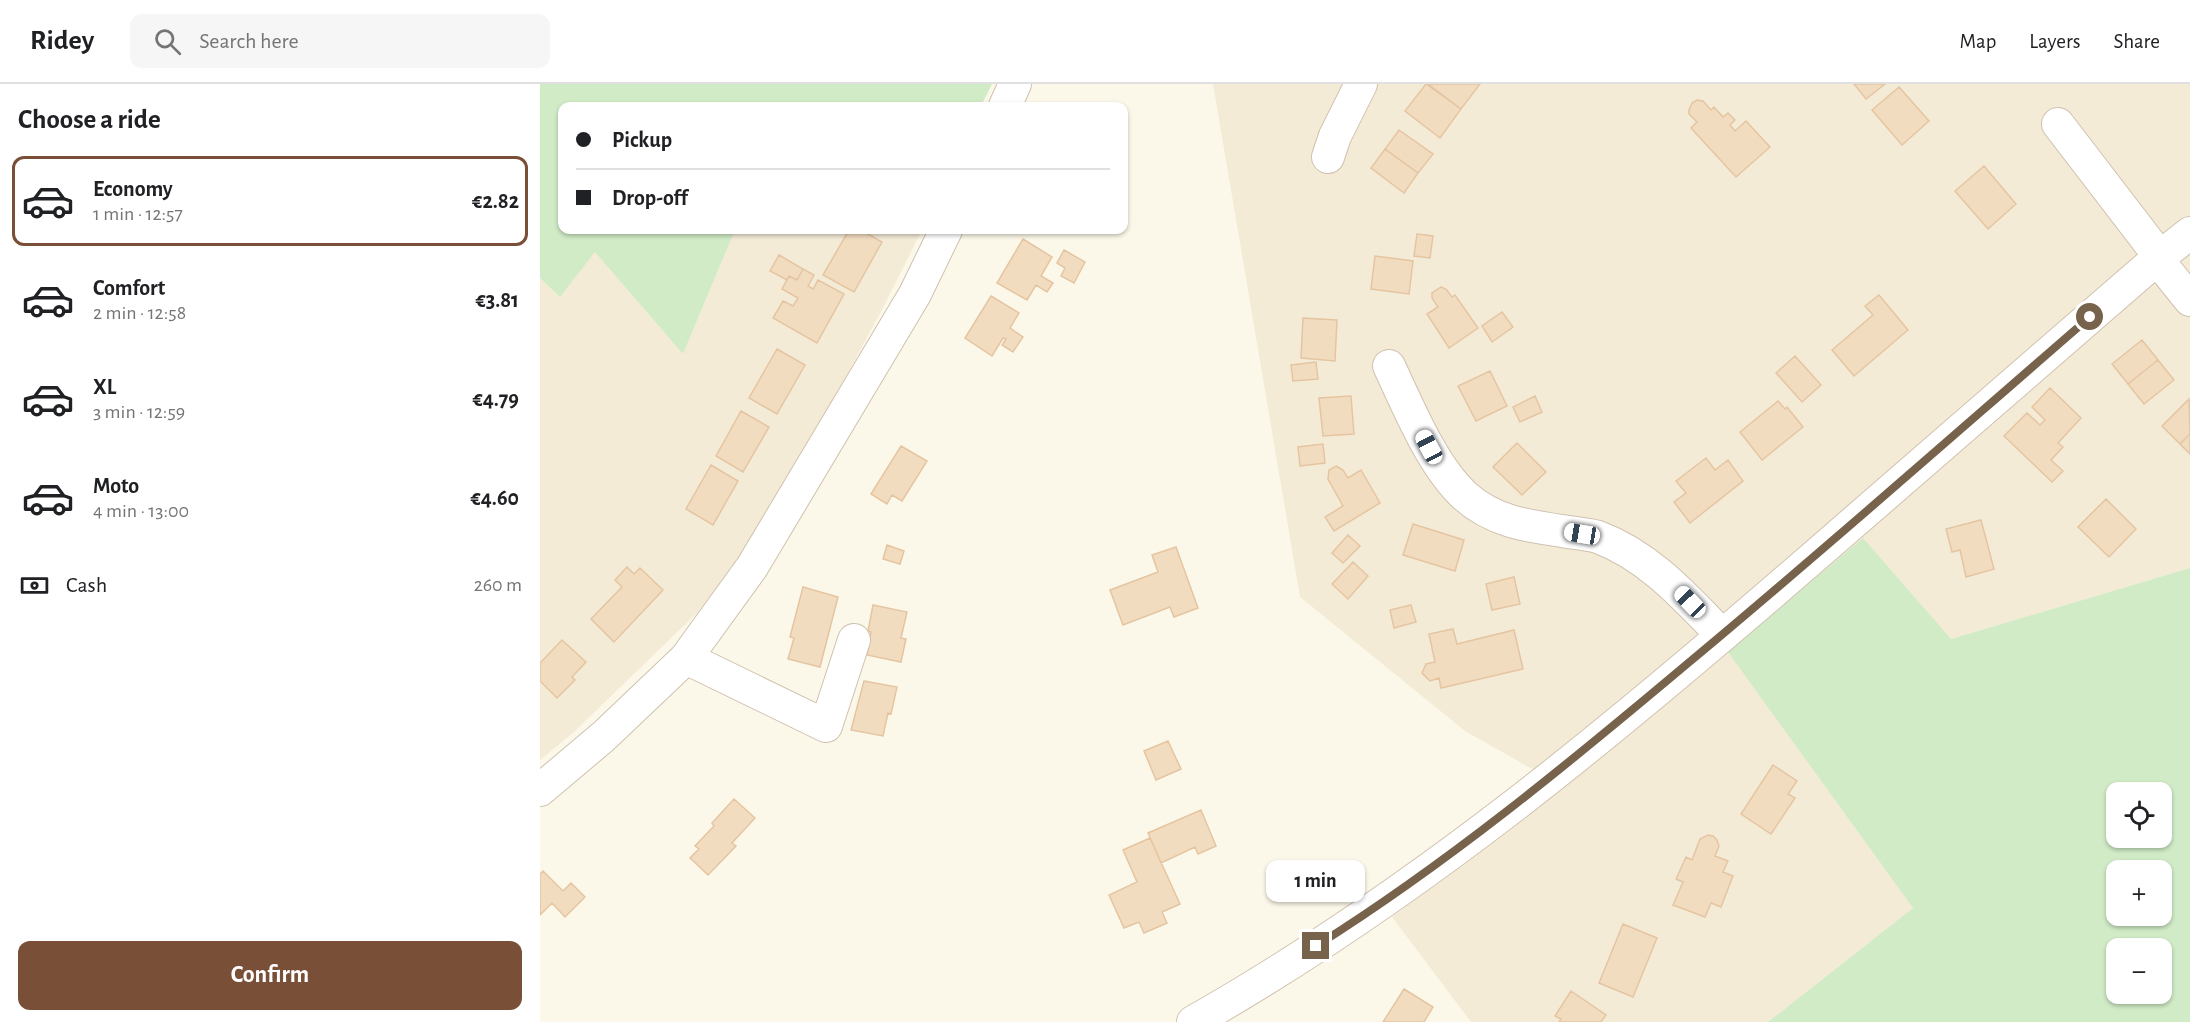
<!DOCTYPE html>
<meta charset="utf-8">
<style>
body{margin:0;font-family:"Alegreya Sans",sans-serif;background:#f6f6f6;color:#202124;height:100vh;display:flex;flex-direction:column;font-size:22px;white-space:nowrap}
*{box-sizing:border-box;margin:0}
p{font-size:20px;color:#757577}
.icon{flex:none;width:33px;height:33px;fill:none;stroke:currentColor;stroke-width:2;stroke-linecap:round;stroke-linejoin:round}
.map{position:relative;flex:1;overflow:hidden}
.sheet{display:flex;flex-direction:column;background:#fff;width:540px}
.sheet>*{flex:none}
.banner{position:absolute;left:18px;top:18px;width:570px;height:132px;border-radius:12px;box-shadow:0 2px 4px #0004;display:grid;align-content:center;height:132px;padding:0 18px;background:#fff}
.buttons{position:absolute;left:1566px;top:698px;display:grid;gap:12px}
.buttons a{display:grid;place-items:center;width:66px;height:66px;border-radius:12px;background:#fff;box-shadow:0 2px 4px #0004;font-size:30px}
.end{position:absolute;width:27px;height:27px;margin:-14px;border:8px solid #77624c;background:#fff;box-shadow:0 0 0 3px #fff}
.from{border-radius:50%}
.bubble{position:absolute;height:42px;border-radius:12px;background:#fff;box-shadow:0 2px 4px #0004;font-size:20px;font-weight:700;line-height:42px;text-align:center}
.car{position:absolute;width:18px;height:36px;margin:-18px -9px;border-radius:8px;box-shadow:0 0 4px 2px #0007;background:linear-gradient(#fff 24%,#345 0 40%,#fff 0 76%,#345 0 86%,#fff 0)}
.banner b{display:flex;align-items:center;gap:21px;height:57px;font-size:22px}
.banner b+b{border-top:2px solid #e0e0e0}
.banner i{width:15px;height:15px;background:#202124}
ul{padding:0;list-style:none}
li{display:flex;align-items:center;gap:18px;height:90px;margin:0 12px 9px;padding:0 6px;border:3px solid transparent;border-radius:12px}
li div{flex:1}
li b{display:block;font-size:22px}
li em{font-style:normal;font-weight:700}
li.current{border-color:#794f37}
li>.icon{width:54px;height:54px;stroke-width:1.5}
h2{padding:0 18px;font-size:27px;line-height:72px}
.pay{display:flex;align-items:center;gap:15px;height:66px;padding:0 18px;font-size:22px}
.pay p{margin-inline-start:auto}
.button{display:flex;gap:12px;margin-top:auto;padding:12px 18px}
.button a{flex:1;height:69px;border-radius:12px;background:#794f37;color:#fff;font-size:24px;font-weight:700;line-height:69px;text-align:center}
header{display:flex;align-items:center;gap:36px;box-sizing:border-box;height:84px;padding:0 30px;background:#fff;border-bottom:2px solid #e0e0e0}
header strong{font-size:28px}
nav{display:flex;gap:33px;margin-inline-start:auto;font-size:21px}
.search{width:420px;height:54px;background:#f6f6f6;display:flex;align-items:center;gap:15px;box-sizing:border-box;padding:0 21px;border-radius:12px;color:#757577;font-size:22px}
main{display:flex;flex:1;min-height:0}
.map>svg:first-child{display:block}
</style>
<header>
<strong>Ridey</strong>
<div class="search"><svg class="icon" aria-label="search" viewBox="0 0 24 24"><circle cx="10" cy="10" r="6"/><path d="M15 15l6 6"/></svg>Search here</div>
<nav><a>Map</a><a>Layers</a><a>Share</a></nav>
</header>
<main>
<section class="sheet">
<h2>Choose a ride</h2>
<ul>
<li class="current"><svg class="icon" aria-label="car" viewBox="0 0 24 24"><path d="M5 17H2v-5l4-1 3-4h7l3 4 3 1v5h-3M9 17h6M6 11h13"/><circle cx="7" cy="17" r="2"/><circle cx="17" cy="17" r="2"/></svg><div><b>Economy</b><p>1 min · 12:57</p></div><em>€2.82</em></li>
<li><svg class="icon" aria-label="car" viewBox="0 0 24 24"><path d="M5 17H2v-5l4-1 3-4h7l3 4 3 1v5h-3M9 17h6M6 11h13"/><circle cx="7" cy="17" r="2"/><circle cx="17" cy="17" r="2"/></svg><div><b>Comfort</b><p>2 min · 12:58</p></div><em>€3.81</em></li>
<li><svg class="icon" aria-label="car" viewBox="0 0 24 24"><path d="M5 17H2v-5l4-1 3-4h7l3 4 3 1v5h-3M9 17h6M6 11h13"/><circle cx="7" cy="17" r="2"/><circle cx="17" cy="17" r="2"/></svg><div><b>XL</b><p>3 min · 12:59</p></div><em>€4.79</em></li>
<li><svg class="icon" aria-label="car" viewBox="0 0 24 24"><path d="M5 17H2v-5l4-1 3-4h7l3 4 3 1v5h-3M9 17h6M6 11h13"/><circle cx="7" cy="17" r="2"/><circle cx="17" cy="17" r="2"/></svg><div><b>Moto</b><p>4 min · 13:00</p></div><em>€4.60</em></li>
</ul>
<div class="pay"><svg class="icon" aria-label="cash" viewBox="0 0 24 24"><path d="M3 7h18v10H3z"/><circle cx="12" cy="12" r="2"/></svg>Cash<p>260 m</p></div>
<div class="button"><a>Confirm</a></div>
</section>
<div class="map">
<svg width="1650" height="938" viewBox="0 0 1650 938">
<rect width="100%" height="100%" fill="#fcf8e9"/>
<path fill="#f4ebd7" d="M 673,0 L 1650,0 L 1650,484 L 1411,555 L 1322,455 L 1189,568 L 1373,824 L 1228,938 L 931,938 L 852,833 L 1022,702 L 925,647 L 760,513 Z
M 195,146 L 382,146 L 345,220 L 229,436 L 159,527 L 33,649 L 0,676 L 0,194 L 20,213 L 55,167 L 143,270 Z"/>
<path fill="#d0ebc6" fill-rule="evenodd" d="M 0,0 L 452,0 L 441,22 L 22,22 L 22,146 L 195,146 L 143,270 L 55,168 L 20,213 L 0,194 Z
M 1323,454 L 1411,555 L 1650,484 L 1650,938 L 1228,938 L 1373,824 L 1188,568 ZM 1576,708 L 1622,708 L 1622,753 L 1576,753 ZM 1576,786 L 1622,786 L 1622,831 L 1576,831 ZM 1576,864 L 1622,864 L 1622,909 L 1576,909 Z"/>
<path fill="#f2dcc0" stroke="#e5c5a1" stroke-width="1.5" d="M 886,0 L 921,25 L 900,54 L 865,27 Z
M 888,0 L 940,0 L 921,25 Z
M 1314,0 L 1345,0 L 1326,15 Z
M 1359,3 L 1389,37 L 1362,61 L 1332,26 Z
M 1157,16 L 1163,17 L 1171,26 L 1174,23 L 1183,33 L 1188,29 L 1195,36 L 1190,41 L 1195,47 L 1206,37 L 1230,63 L 1196,93 L 1151,44 L 1157,38 L 1149,30 L 1149,26 L 1152,19 Z
M 859,46 L 893,70 L 878,89 L 845,65 Z
M 845,65 L 878,89 L 864,109 L 831,84 Z
M 1444,82 L 1476,120 L 1448,145 L 1415,107 Z
M 309,146 L 321,146 L 342,158 L 314,208 L 283,191 Z
M 877,150 L 893,152 L 890,174 L 874,172 Z
M 483,155 L 512,173 L 501,192 L 513,199 L 507,208 L 496,201 L 487,216 L 457,199 Z
M 524,166 L 545,178 L 534,199 L 521,192 L 525,184 L 517,179 Z
M 239,171 L 263,185 L 257,196 L 249,192 L 247,196 L 230,187 Z
M 835,172 L 873,177 L 869,210 L 831,205 Z
M 263,185 L 274,191 L 268,202 L 273,205 L 278,196 L 304,210 L 277,259 L 233,234 L 243,217 L 253,222 L 258,214 L 242,205 L 249,192 L 257,196 Z
M 901,203 L 906,205 L 912,213 L 915,211 L 938,244 L 909,264 L 887,230 L 898,223 L 892,214 L 892,209 Z
M 1339,211 L 1368,246 L 1314,292 L 1292,266 L 1333,231 L 1325,222 Z
M 451,212 L 479,229 L 470,244 L 483,253 L 473,268 L 462,261 L 466,255 L 463,254 L 452,272 L 425,254 Z
M 962,228 L 973,243 L 952,258 L 942,242 Z
M 763,234 L 797,236 L 795,277 L 761,274 Z
M 1602,256 L 1618,276 L 1588,300 L 1572,280 Z
M 237,265 L 265,281 L 237,330 L 209,314 Z
M 1255,272 L 1281,301 L 1262,318 L 1236,289 Z
M 1618,276 L 1634,296 L 1604,320 L 1588,300 Z
M 776,278 L 778,295 L 753,297 L 751,281 Z
M 950,287 L 967,322 L 936,337 L 918,302 Z
M 1510,304 L 1541,334 L 1518,359 L 1523,363 L 1511,376 L 1523,387 L 1512,398 L 1464,352 L 1487,329 L 1500,341 L 1505,336 L 1492,323 Z
M 811,312 L 814,350 L 783,352 L 779,314 Z
M 995,312 L 1002,328 L 980,338 L 973,323 Z
M 1649,315 L 1650,350 L 1640,360 L 1622,342 Z
M 1238,317 L 1245,325 L 1247,323 L 1263,343 L 1222,376 L 1200,348 Z
M 201,327 L 229,343 L 203,388 L 176,372 Z
M 1650,350 L 1650,370 L 1640,360 Z
M 977,359 L 1006,388 L 982,411 L 953,383 Z
M 783,360 L 785,379 L 760,382 L 758,363 Z
M 361,362 L 387,377 L 362,417 L 352,411 L 347,420 L 331,410 Z
M 1166,374 L 1175,386 L 1188,376 L 1203,397 L 1150,439 L 1134,418 L 1146,409 L 1136,397 Z
M 171,381 L 198,397 L 173,441 L 146,425 Z
M 796,382 L 803,386 L 808,394 L 821,386 L 840,419 L 794,447 L 785,433 L 803,422 L 788,395 L 789,386 Z
M 1566,415 L 1596,445 L 1569,473 L 1538,443 Z
M 1441,436 L 1454,485 L 1426,493 L 1420,466 L 1412,468 L 1406,445 Z
M 873,440 L 924,456 L 915,487 L 863,471 Z
M 808,451 L 820,462 L 803,479 L 792,469 Z
M 347,461 L 364,467 L 360,480 L 343,475 Z
M 636,463 L 658,524 L 634,533 L 630,523 L 583,541 L 570,506 L 618,488 L 612,471 Z
M 813,478 L 828,492 L 808,515 L 792,500 Z
M 87,483 L 94,490 L 100,484 L 123,506 L 74,558 L 51,535 L 82,503 L 75,496 Z
M 974,493 L 980,520 L 952,526 L 946,500 Z
M 263,503 L 298,513 L 280,583 L 248,575 L 254,554 L 250,553 Z
M 333,521 L 367,528 L 361,554 L 366,555 L 361,578 L 327,571 L 331,548 L 328,547 Z
M 871,521 L 876,538 L 854,544 L 850,526 Z
M 913,545 L 917,560 L 974,546 L 983,585 L 901,604 L 899,594 L 890,597 L 882,589 L 886,580 L 895,578 L 889,550 Z
M 22,556 L 46,578 L 32,593 L 35,596 L 17,614 L 0,597 L 0,579 Z
M 324,597 L 357,603 L 351,630 L 348,629 L 343,652 L 311,646 Z
M 628,657 L 641,685 L 616,696 L 604,667 Z
M 1233,681 L 1257,697 L 1248,710 L 1255,714 L 1231,750 L 1201,730 Z
M 194,715 L 215,734 L 192,759 L 196,762 L 168,791 L 150,774 L 159,765 L 155,762 L 174,742 L 172,739 Z
M 661,726 L 676,762 L 658,770 L 655,763 L 621,779 L 608,749 Z
M 1168,751 L 1173,752 L 1177,756 L 1179,762 L 1175,772 L 1188,777 L 1183,788 L 1193,792 L 1181,823 L 1171,819 L 1165,833 L 1133,821 L 1143,798 L 1136,795 L 1146,773 L 1152,776 L 1160,755 Z
M 610,754 L 640,820 L 622,828 L 627,839 L 604,849 L 599,838 L 584,844 L 569,811 L 597,798 L 583,766 Z
M 3,787 L 23,807 L 31,799 L 45,813 L 25,833 L 12,819 L 0,831 L 0,790 Z
M 1083,840 L 1117,854 L 1093,913 L 1059,899 Z
M 864,905 L 893,923 L 884,938 L 843,938 Z
M 1031,907 L 1066,931 L 1061,938 L 1019,938 L 1021,935 L 1015,932 Z"/>
<g fill="none" stroke-linecap="round" stroke-linejoin="round">
<defs>
<path id="minor" d="M 465,22 L 475,0
M 1518,40 L 1620,173
M 788,73 L 795,52 L 821,0
M 1617,175 L 1650,216
M 849,282 C 868,322 892,382 925,412 C 953,437 986,442 1022,447 C 1033,449 1047,450 1058,453 C 1109,472 1145,513 1182,551
M 146,574 L 286,642 L 314,556
M 0,706 L 64,652 L 146,574 L 212,483 L 375,210 L 406,146
M 653,938 C 879,810 1080,641 1276,471 C 1389,372 1503,274 1617,175 L 1650,149"/>
</defs>
<use href="#minor" stroke="#cfc1ae" stroke-width="34"/>
<use href="#minor" stroke="#fff" stroke-width="32"/>
</g>
<g fill="none" stroke-linecap="round" stroke-linejoin="round">
<path stroke="#77624c" stroke-width="8" d="M 776,862 C 908,779 1028,680 1147,580 C 1283,467 1416,349 1550,233"/>
</g>
</svg>
<div class="buttons">
<a><svg class="icon" aria-label="locate" viewBox="0 0 24 24"><circle cx="12" cy="12" r="6"/><path d="M12 2v4M12 18v4M2 12h4M18 12h4"/></svg></a>
<a>+</a>
<a>−</a>
</div>
<i class="end from" style="left:1550px;top:233px"></i>
<i class="end" style="left:776px;top:862px"></i>
<div class="bubble" style="left:726px;top:776px;width:99px">1 min</div>
<i class="car" style="left:889px;top:363px;rotate:332deg"></i>
<i class="car" style="left:1042px;top:450px;rotate:280deg"></i>
<i class="car" style="left:1150px;top:518px;rotate:316deg"></i>
<div class="banner">
<b><i class="from"></i>Pickup</b>
<b><i></i>Drop-off</b>
</div>
</div>
</main>
